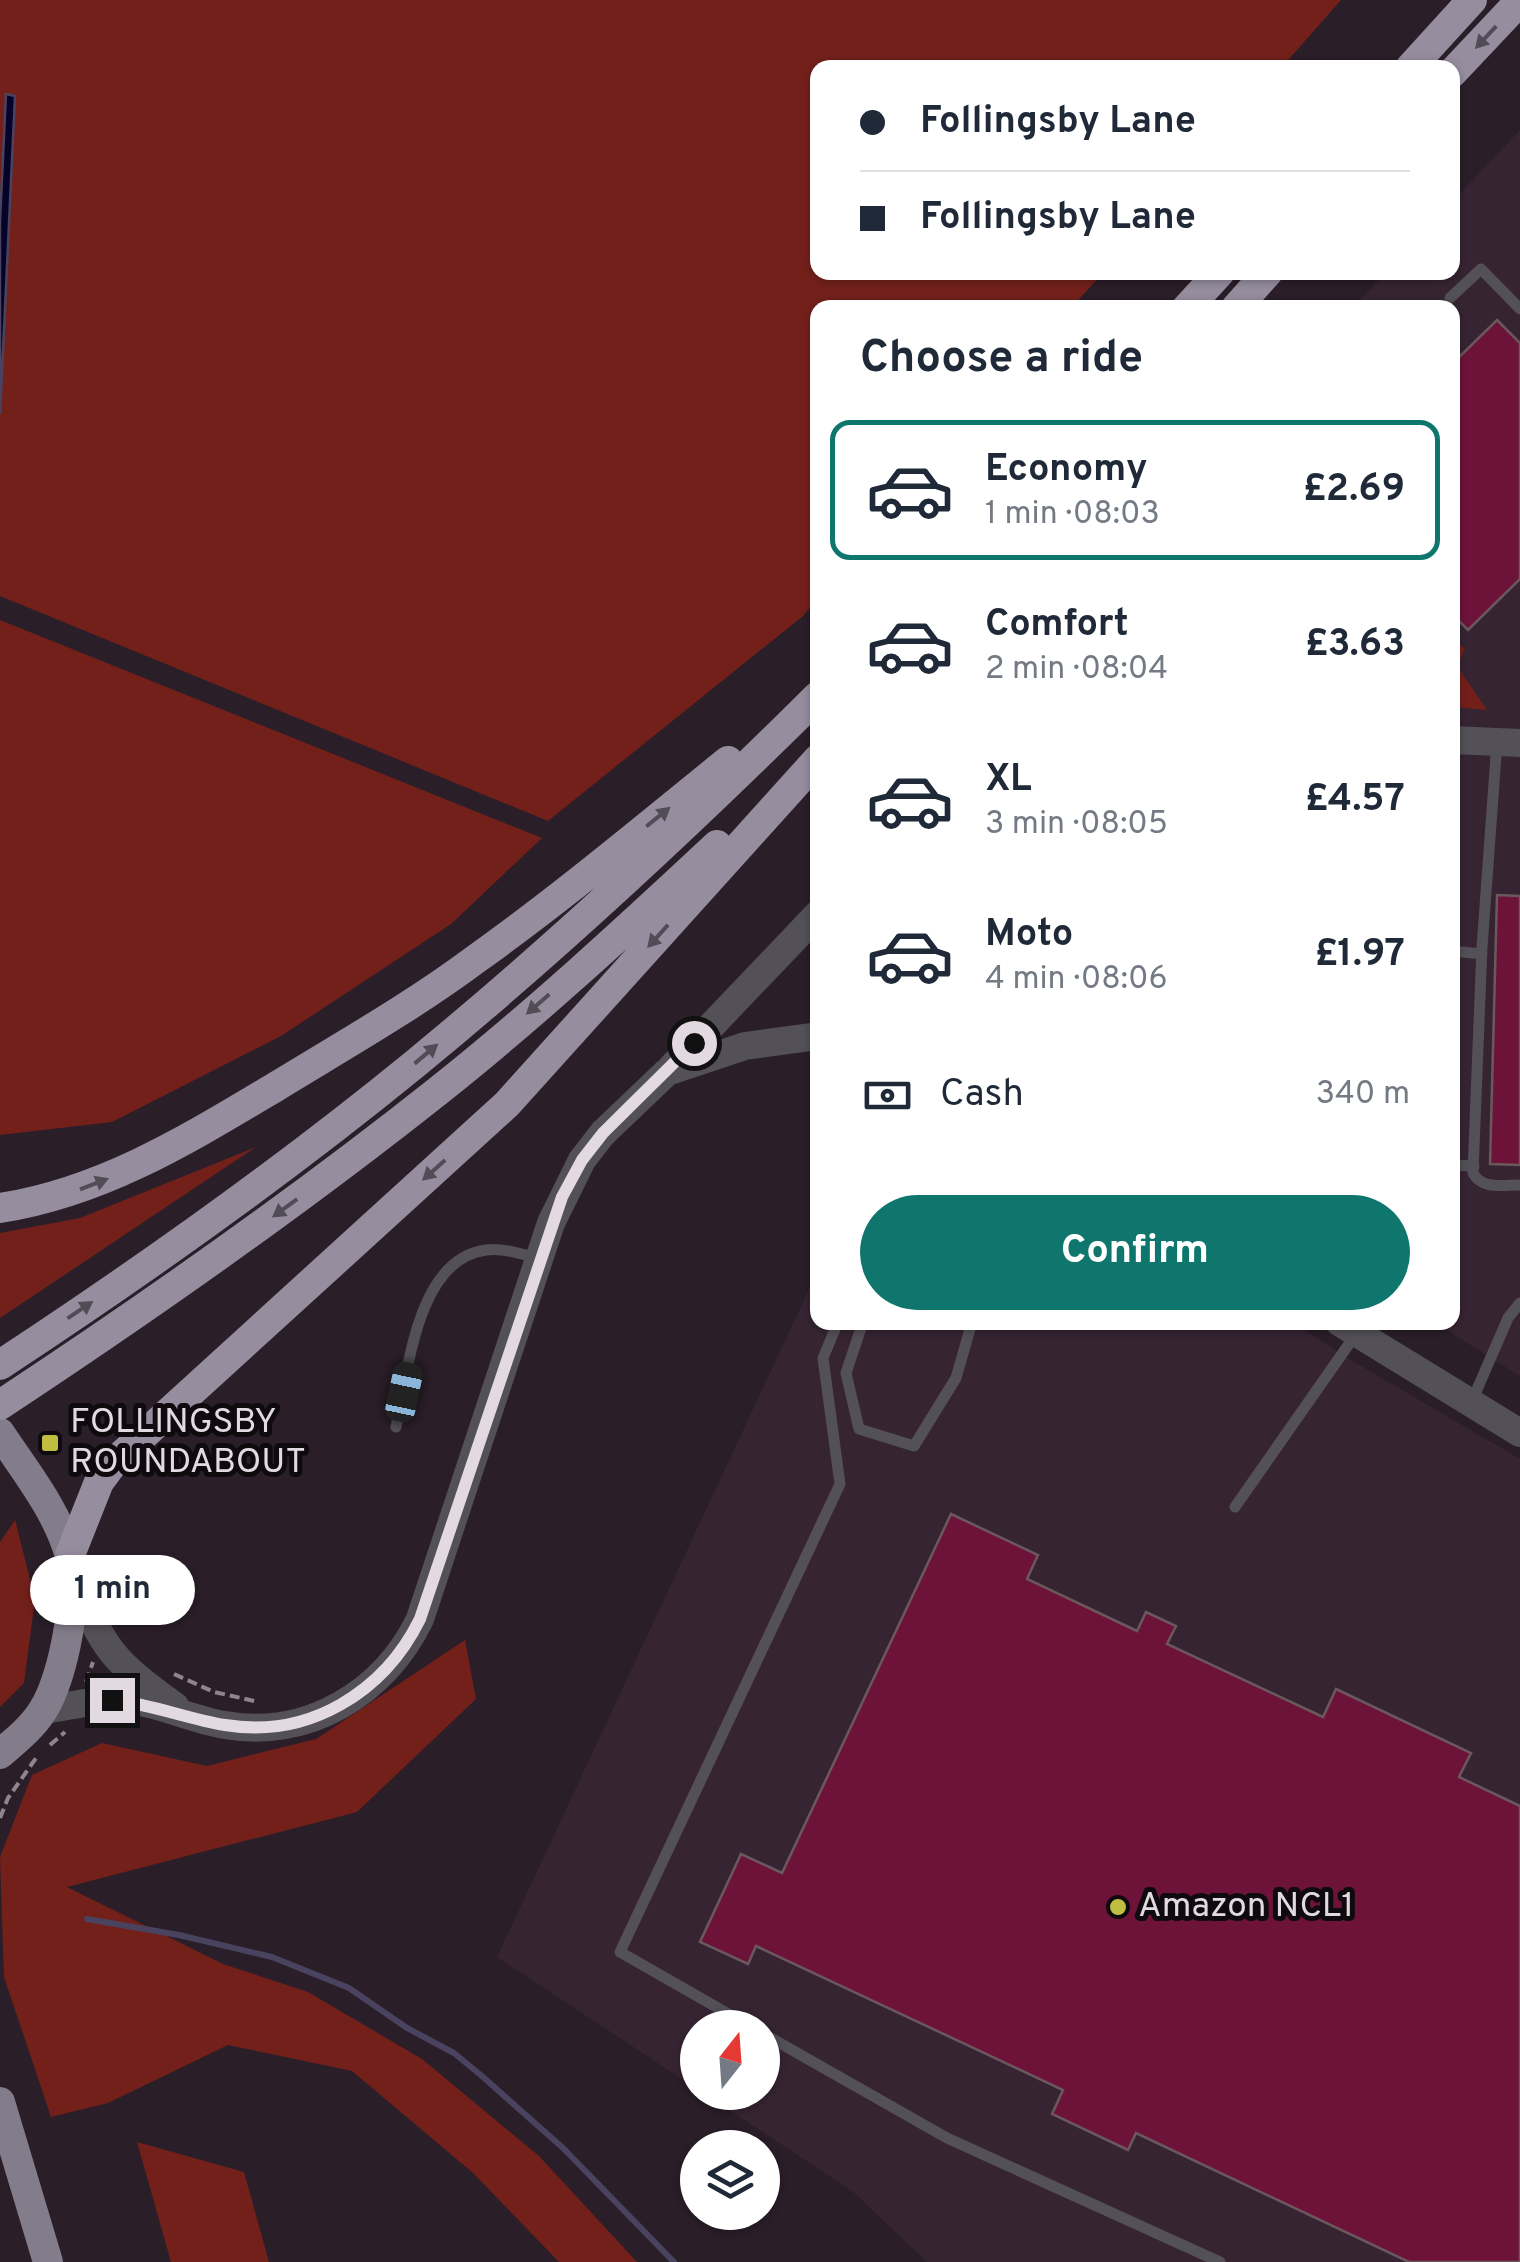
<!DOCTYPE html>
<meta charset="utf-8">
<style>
body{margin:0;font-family:Overpass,sans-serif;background:#f2f2f3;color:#1f2937;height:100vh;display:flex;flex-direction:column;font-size:38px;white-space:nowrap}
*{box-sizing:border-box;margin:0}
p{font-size:32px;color:#747a83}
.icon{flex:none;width:55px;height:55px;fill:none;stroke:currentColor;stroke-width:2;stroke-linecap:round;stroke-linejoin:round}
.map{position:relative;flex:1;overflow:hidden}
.details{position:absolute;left:810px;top:300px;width:650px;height:1030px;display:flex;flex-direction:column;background:#fff;border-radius:20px;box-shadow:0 2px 8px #0004}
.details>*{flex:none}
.top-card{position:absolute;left:810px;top:60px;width:650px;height:220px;border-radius:20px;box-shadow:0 2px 8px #0004;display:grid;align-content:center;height:220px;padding:0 50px;background:#fff}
.needle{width:65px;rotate:17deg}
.buttons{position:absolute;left:680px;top:2010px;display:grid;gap:20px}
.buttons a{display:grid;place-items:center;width:100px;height:100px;border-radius:50%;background:#fff;box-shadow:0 2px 8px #0004;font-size:50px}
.end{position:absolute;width:45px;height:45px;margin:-22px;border:12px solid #e3dae1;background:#111;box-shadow:0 0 0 5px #111}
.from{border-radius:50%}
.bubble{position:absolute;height:70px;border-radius:35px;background:#fff;box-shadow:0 2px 8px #0004;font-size:32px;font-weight:700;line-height:70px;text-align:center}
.car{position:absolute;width:30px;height:60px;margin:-30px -15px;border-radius:12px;box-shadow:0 0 8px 2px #0007;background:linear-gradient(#222 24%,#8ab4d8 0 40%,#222 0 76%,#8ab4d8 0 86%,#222 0)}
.top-card b{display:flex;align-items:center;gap:35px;height:95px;font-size:38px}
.top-card b+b{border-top:2px solid #e0e1e3}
.top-card i{width:25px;height:25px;background:#1f2937}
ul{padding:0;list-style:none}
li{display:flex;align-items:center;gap:30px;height:140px;margin:0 20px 15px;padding:0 30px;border:5px solid transparent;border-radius:20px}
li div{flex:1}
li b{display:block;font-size:38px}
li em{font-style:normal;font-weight:700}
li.on{border-color:#0f766e}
li>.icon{width:90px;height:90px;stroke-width:1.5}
h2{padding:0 50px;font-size:45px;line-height:120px}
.pay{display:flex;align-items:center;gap:25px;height:110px;padding:0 50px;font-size:38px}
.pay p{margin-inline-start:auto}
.cta{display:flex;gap:20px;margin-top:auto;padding:20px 50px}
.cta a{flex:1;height:115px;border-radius:60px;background:#0f766e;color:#fff;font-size:40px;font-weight:700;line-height:115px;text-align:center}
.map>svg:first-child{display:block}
</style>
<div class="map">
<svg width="1520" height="2262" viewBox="0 0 1520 2262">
<rect width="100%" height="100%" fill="#2a1e28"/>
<path fill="#362432" d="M 1520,130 L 1520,1376 L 1435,1323 L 1452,1322 L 1452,308 L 1352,308 L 1385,273 L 1452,272 L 1453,201 Z
M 817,1272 L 818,1322 L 1293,1323 L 1351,1360 L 1520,1459 L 1520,2262 L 927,2262 L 852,2191 L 703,2093 L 762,2092 L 762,2028 L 698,2028 L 697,2089 L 497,1957 Z"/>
<path fill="#73201b" d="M 0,0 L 1341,0 L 1282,67 L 818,68 L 818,272 L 1103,273 L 1072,307 L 818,308 L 817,599 L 803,616 L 548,821 L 0,596 Z
M 0,620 L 542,838 L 451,924 L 281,1036 L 112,1122 L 0,1135 Z
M 1452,637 L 1465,649 L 1457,666 L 1487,710 L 1453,707 Z
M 256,1147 L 0,1318 L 0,1233 L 80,1218 Z
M 15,1520 L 35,1599 L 24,1683 L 0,1707 L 0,1542 Z
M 465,1640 L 476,1699 L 357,1812 L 67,1887 L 223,1964 L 308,1992 L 422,2059 L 539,2156 L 637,2262 L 559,2262 L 473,2173 L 352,2071 L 228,2045 L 108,2103 L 51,2117 L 4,1977 L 0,1857 L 32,1775 L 102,1743 L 207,1766 L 316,1739 Z
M 137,2142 L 244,2172 L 269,2262 L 171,2262 Z"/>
<path fill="#070228" stroke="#494360" stroke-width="2.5" d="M 6,94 L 15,96 L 0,414 L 0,221 Z"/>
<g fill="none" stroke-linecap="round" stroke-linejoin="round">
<path stroke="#494360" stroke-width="6" d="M 87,1919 L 179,1935 L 272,1957 L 349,1988 L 407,2028 L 454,2053 L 483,2077 L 563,2148 L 674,2262"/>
</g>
<path fill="#6d133a" stroke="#6b585d" stroke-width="2.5" d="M 1497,320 L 1520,343 L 1520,579 L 1468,630 L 1452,614 L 1452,364 Z
M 1497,895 L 1520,896 L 1520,1165 L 1490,1164 Z
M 951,1514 L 1038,1555 L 1027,1579 L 1137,1631 L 1146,1612 L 1176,1626 L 1167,1644 L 1323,1717 L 1336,1689 L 1471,1753 L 1459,1777 L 1520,1806 L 1520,2262 L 1409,2262 L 1136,2133 L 1128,2150 L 1052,2114 L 1063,2090 L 756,1946 L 748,1964 L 700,1942 L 741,1854 L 782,1873 Z"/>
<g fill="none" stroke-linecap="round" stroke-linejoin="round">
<path stroke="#90858e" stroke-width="4" stroke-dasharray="10 5" stroke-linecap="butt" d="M 97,1561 L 112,1604
M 174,1674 L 214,1692 L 259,1702
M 86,1682 L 93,1662
M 50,1745 L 65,1732
M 0,1818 L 8,1798 L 36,1758"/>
<path stroke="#535057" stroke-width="11" d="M 1450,298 L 1481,269 L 1520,309
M 1497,742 L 1482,947 L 1473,1173 C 1482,1190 1503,1185 1520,1185
M 1452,951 L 1482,954
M 1452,1165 L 1474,1166
M 863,1322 L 846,1373 L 859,1429 L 914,1446 L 956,1378 L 972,1322
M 1472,1401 L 1508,1318 L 1520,1303
M 396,1427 C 408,1373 416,1259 486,1250 C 504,1248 522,1254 539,1259
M 1235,1507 L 1356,1334
M 753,2028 L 620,1952 L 840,1484 L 823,1358 L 838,1322
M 762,2033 L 947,2138 L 1220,2262"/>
<path stroke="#535057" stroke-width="28" d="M 1452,740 L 1520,743
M 672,1067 L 818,914
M 1339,1322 L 1520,1433
M 75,1578 C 103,1650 113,1661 175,1706
M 43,1710 C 66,1707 89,1701 112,1700 C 151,1698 187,1719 225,1725 C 308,1740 385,1692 420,1619 L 551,1223 L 582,1160 L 603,1133 L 667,1072 L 745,1046 L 818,1036"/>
<path stroke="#837c8a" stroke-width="30" d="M 0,1433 C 25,1471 56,1509 69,1553 C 80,1589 64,1678 43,1710 C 32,1728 15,1741 0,1754
M 0,2102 L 48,2262"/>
<path stroke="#968e9f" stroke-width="30" d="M 1410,68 L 1472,0
M 1452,73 L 1520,1
M 1187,308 L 1220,272
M 1236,308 L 1268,272
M 0,1208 C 103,1192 188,1139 277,1086 C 344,1045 413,1006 476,959 C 563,897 645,828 728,761
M 0,1365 C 143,1271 284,1171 416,1063 C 556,948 689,824 818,696
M 0,1405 C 150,1306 297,1203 438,1091 C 535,1014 627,929 717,845
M 70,1555 L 99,1482 L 113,1463 L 507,1104 L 818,759"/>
</g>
<defs><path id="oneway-solid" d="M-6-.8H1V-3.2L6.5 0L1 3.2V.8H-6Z" transform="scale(2.5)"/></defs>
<g fill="#524c56">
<use href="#oneway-solid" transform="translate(1486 37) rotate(133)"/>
<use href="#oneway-solid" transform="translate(658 817) rotate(-39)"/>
<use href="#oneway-solid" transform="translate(658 936) rotate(132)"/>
<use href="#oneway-solid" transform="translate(538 1004) rotate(139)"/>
<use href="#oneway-solid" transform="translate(426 1054) rotate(-40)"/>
<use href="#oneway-solid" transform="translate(434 1170) rotate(138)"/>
<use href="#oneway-solid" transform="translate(94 1184) rotate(-21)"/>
<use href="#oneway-solid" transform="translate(285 1208) rotate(144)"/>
<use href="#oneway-solid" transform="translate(80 1310) rotate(-34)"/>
</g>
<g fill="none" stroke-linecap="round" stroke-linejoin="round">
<path stroke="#e3dae1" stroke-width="12" d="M 112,1700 C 152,1704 187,1719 225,1725 C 309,1739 384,1692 420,1619 L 562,1197 L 582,1160 L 603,1133 L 694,1043"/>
</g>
<g fill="#c0be41" stroke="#0f0a0e" stroke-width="4">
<rect x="40" y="1433" width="20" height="20" rx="5"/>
<circle cx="1118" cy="1907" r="10"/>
</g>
<g text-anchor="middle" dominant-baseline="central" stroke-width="10" stroke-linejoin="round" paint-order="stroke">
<g font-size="35" fill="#e3dae1" stroke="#0f0a0e" text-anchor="start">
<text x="70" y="1423">FOLLINGSBY<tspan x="70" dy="40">ROUNDABOUT</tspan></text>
<text x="1138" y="1907">Amazon NCL1</text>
</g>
</g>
</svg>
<div class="buttons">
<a><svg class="needle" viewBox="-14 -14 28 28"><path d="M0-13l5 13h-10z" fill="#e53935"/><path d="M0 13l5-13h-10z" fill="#747a83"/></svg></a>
<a><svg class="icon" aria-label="layers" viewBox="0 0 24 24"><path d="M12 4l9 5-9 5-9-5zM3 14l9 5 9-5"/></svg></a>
</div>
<i class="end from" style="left:694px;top:1043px"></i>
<i class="end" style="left:112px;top:1700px"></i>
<div class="bubble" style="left:30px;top:1555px;width:165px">1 min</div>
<i class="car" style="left:404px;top:1392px;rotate:12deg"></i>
<div class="top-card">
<b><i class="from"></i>Follingsby Lane</b>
<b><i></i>Follingsby Lane</b>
</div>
<section class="details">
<h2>Choose a ride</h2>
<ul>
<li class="on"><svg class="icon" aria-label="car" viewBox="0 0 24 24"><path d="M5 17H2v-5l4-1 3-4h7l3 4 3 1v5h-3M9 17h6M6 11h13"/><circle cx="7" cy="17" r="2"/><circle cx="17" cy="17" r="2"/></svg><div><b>Economy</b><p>1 min · 08:03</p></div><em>£2.69</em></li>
<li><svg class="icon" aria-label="car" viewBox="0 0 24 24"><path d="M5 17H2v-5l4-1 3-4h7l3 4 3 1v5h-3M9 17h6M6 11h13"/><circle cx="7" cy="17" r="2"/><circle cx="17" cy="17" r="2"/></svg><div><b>Comfort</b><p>2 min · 08:04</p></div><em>£3.63</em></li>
<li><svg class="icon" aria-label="car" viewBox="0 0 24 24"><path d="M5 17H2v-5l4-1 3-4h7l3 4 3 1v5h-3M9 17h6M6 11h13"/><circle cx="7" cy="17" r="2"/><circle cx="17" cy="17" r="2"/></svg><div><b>XL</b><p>3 min · 08:05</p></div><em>£4.57</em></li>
<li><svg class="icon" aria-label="car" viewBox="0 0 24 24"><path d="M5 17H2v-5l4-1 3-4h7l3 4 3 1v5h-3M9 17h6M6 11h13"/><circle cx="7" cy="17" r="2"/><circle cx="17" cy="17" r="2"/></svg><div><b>Moto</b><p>4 min · 08:06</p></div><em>£1.97</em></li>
</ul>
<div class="pay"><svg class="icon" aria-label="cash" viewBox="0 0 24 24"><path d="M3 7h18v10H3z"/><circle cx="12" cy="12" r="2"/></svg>Cash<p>340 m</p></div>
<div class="cta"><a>Confirm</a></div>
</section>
</div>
